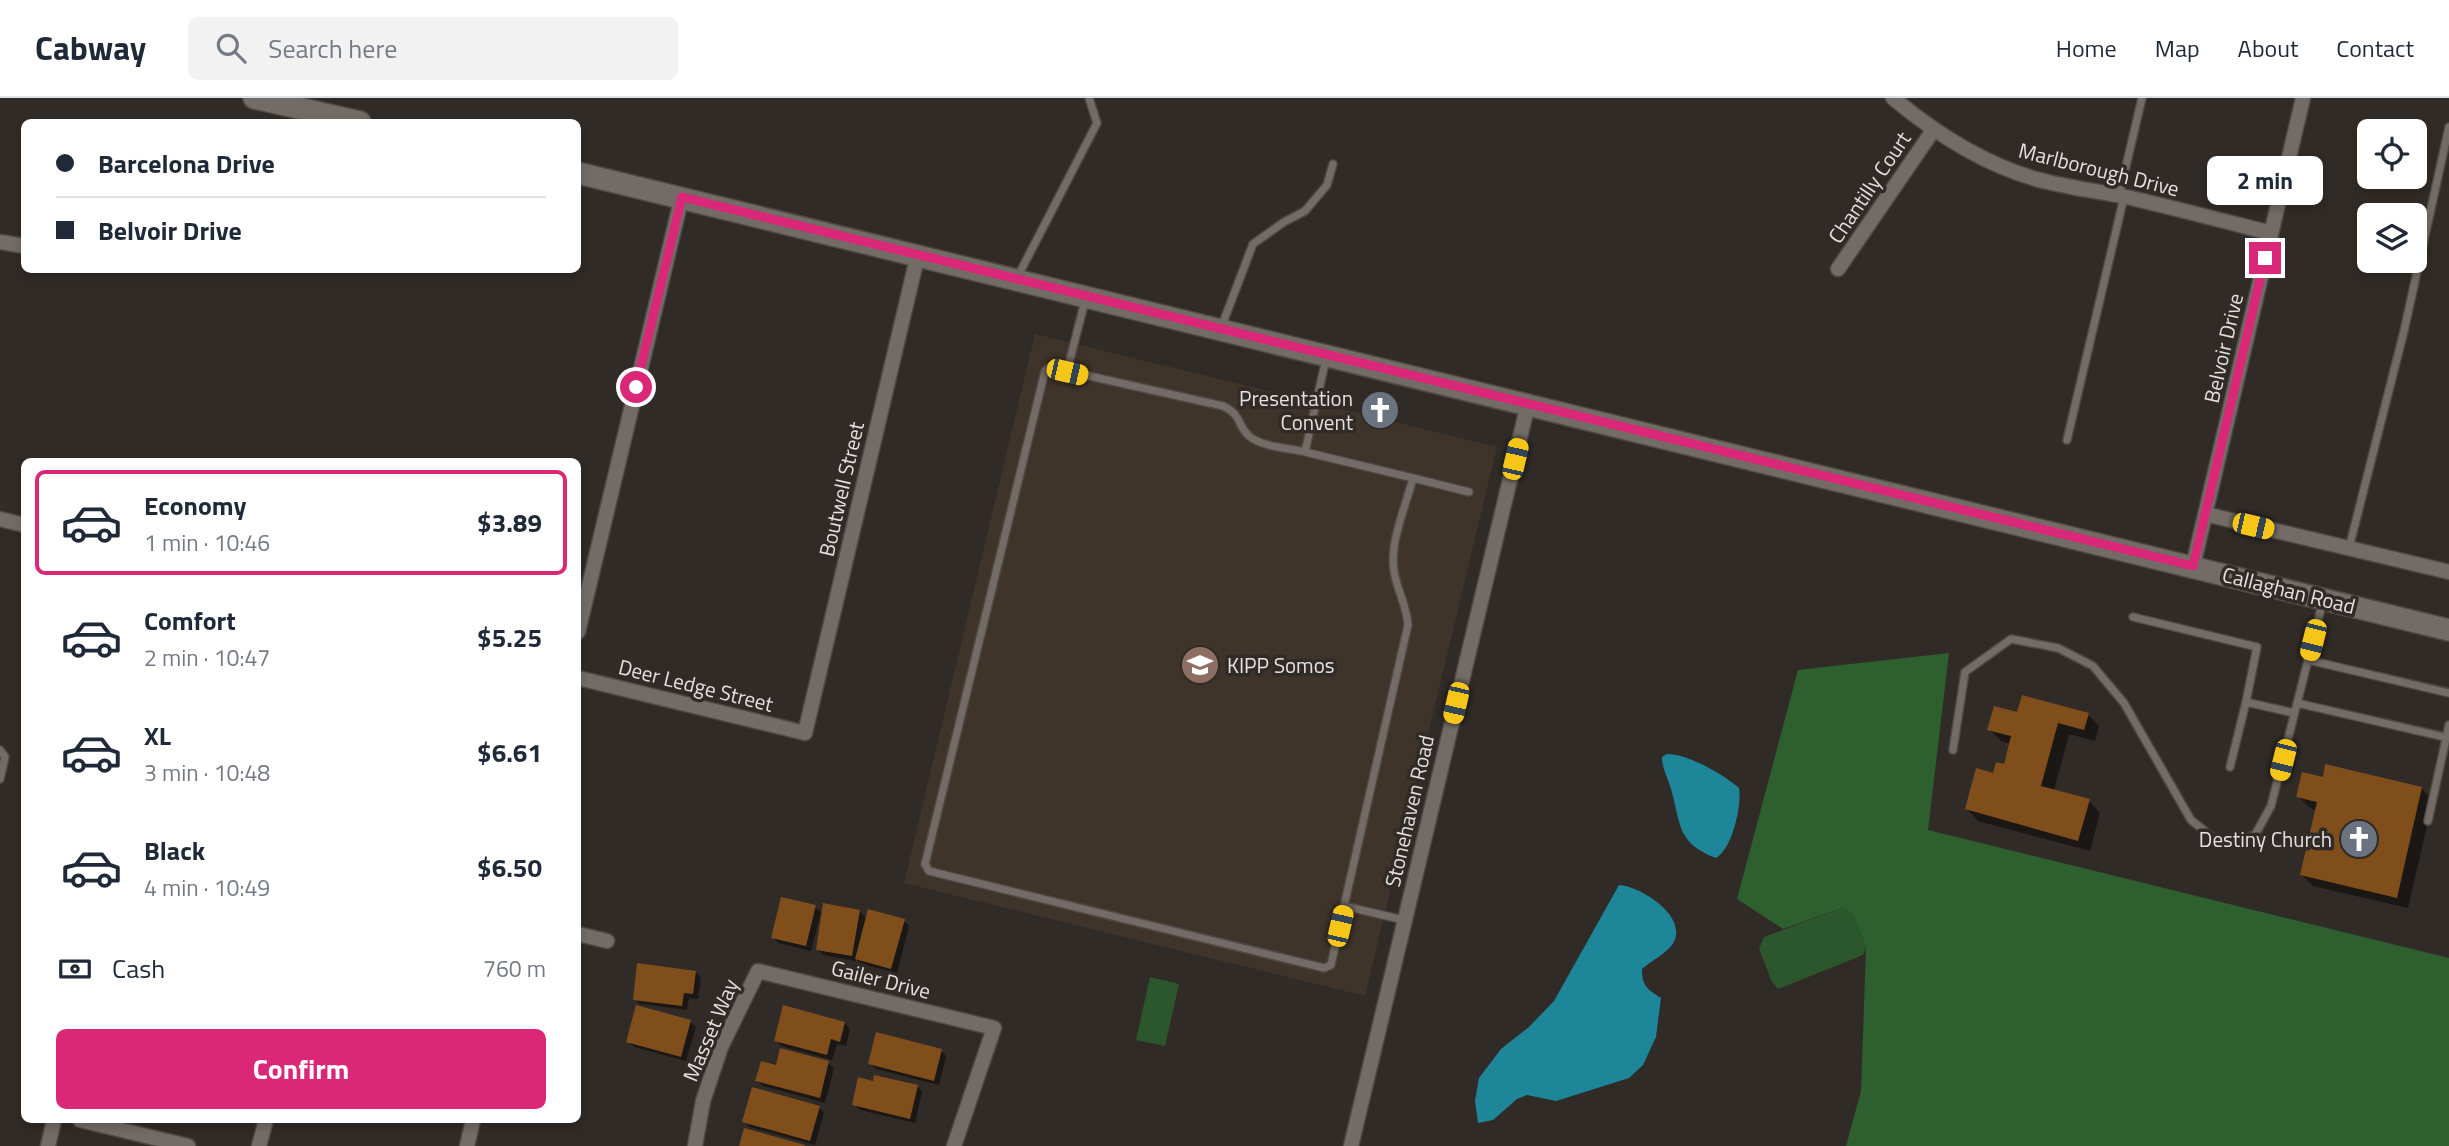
<!DOCTYPE html>
<meta charset="utf-8">
<style>
body{margin:0;font-family:"Titillium Web",sans-serif;background:#f2f2f3;color:#1f2937;height:100vh;display:flex;flex-direction:column;font-size:26px;white-space:nowrap}
*{box-sizing:border-box;margin:0}
p{font-size:23px;color:#747a83}
.icon{flex:none;width:38px;height:38px;fill:none;stroke:currentColor;stroke-width:2;stroke-linecap:round;stroke-linejoin:round}
.map{position:relative;flex:1;overflow:hidden}
.details{position:absolute;left:21px;top:360px;width:560px;height:665px;display:flex;flex-direction:column;background:#fff;border-radius:10px;box-shadow:0 4px 10px #0003}
.details>*{flex:none}
.banner{position:absolute;left:21px;top:21px;width:560px;height:154px;border-radius:10px;box-shadow:0 4px 10px #0003;display:grid;align-content:center;height:154px;padding:0 35px;background:#fff}
.buttons{position:absolute;left:2357px;top:21px;display:grid;gap:14px}
.buttons a{display:grid;place-items:center;width:70px;height:70px;border-radius:10px;background:#fff;box-shadow:0 4px 10px #0003;font-size:35px}
.end{position:absolute;width:32px;height:32px;margin:-16px;border:9px solid #db2777;background:#fff;box-shadow:0 0 0 4px #fff}
.from{border-radius:50%}
.bubble{position:absolute;height:49px;border-radius:10px;background:#fff;box-shadow:0 4px 10px #0003;font-size:23px;font-weight:700;line-height:49px;text-align:center}
.car{position:absolute;width:21px;height:42px;margin:-21px -10px;border-radius:9px;box-shadow:0 0 5px 2px #0007;background:linear-gradient(#f5c518 24%,#345 0 40%,#f5c518 0 76%,#345 0 86%,#f5c518 0)}
.banner b{display:flex;align-items:center;gap:24px;height:66px;font-size:26px}
.banner b+b{border-top:2px solid #e0e1e3}
.banner i{width:18px;height:18px;background:#1f2937}
ul{padding:12px 0 0;list-style:none}
li{display:flex;align-items:center;gap:21px;height:105px;margin:0 14px 10px;padding:0 21px;border:4px solid transparent;border-radius:10px}
li div{flex:1}
li b{display:block;font-size:26px}
li em{font-style:normal;font-weight:700}
li.on{border-color:#db2777}
li>.icon{width:63px;height:63px;stroke-width:1.5}
.pay{display:flex;align-items:center;gap:18px;height:77px;padding:0 35px;font-size:26px}
.pay p{margin-inline-start:auto}
.primary-button{display:flex;gap:14px;margin-top:auto;padding:14px 35px}
.primary-button a{flex:1;height:80px;border-radius:10px;background:#db2777;color:#fff;font-size:28px;font-weight:700;line-height:80px;text-align:center}
header{display:flex;align-items:center;gap:42px;box-sizing:border-box;height:98px;padding:0 35px;background:#fff;border-bottom:2px solid #e0e1e3}
header strong{font-size:33px}
nav{display:flex;gap:38px;margin-inline-start:auto;font-size:24px}
.search{width:490px;height:63px;background:#f2f2f3;display:flex;align-items:center;gap:18px;box-sizing:border-box;padding:0 24px;border-radius:10px;color:#747a83;font-size:26px}
.map>svg:first-child{display:block}
</style>
<header>
<strong>Cabway</strong>
<div class="search"><svg class="icon" aria-label="search" viewBox="0 0 24 24"><circle cx="10" cy="10" r="6"/><path d="M15 15l6 6"/></svg>Search here</div>
<nav><a>Home</a><a>Map</a><a>About</a><a>Contact</a></nav>
</header>
<div class="map">
<svg width="2449" height="1048" viewBox="0 0 2449 1048">
<rect width="100%" height="100%" fill="#312b27"/>
<path fill="#3f342a" d="M 1035,236 L 1497,349 L 1365,898 L 904,785 Z"/>
<path fill="#2c572c" d="M 1842,810 L 1853,816 L 1866,850 L 1863,857 L 1778,891 L 1772,884 L 1759,851 L 1764,839 Z
M 1150,879 L 1179,886 L 1165,948 L 1136,942 Z"/>
<path fill="#2e5f2f" d="M 1949,555 L 1928,732 L 2449,860 L 2449,1048 L 1846,1048 L 1861,993 L 1866,850 L 1853,816 L 1842,810 L 1783,831 L 1737,801 L 1798,572 Z"/>
<path fill="#1d8699" d="M 1667,656 C 1688,656 1723,676 1739,690 C 1742,708 1732,751 1716,760 C 1676,745 1681,725 1671,691 C 1668,680 1662,671 1662,659 Z
M 1619,787 C 1641,788 1691,820 1672,847 C 1665,856 1651,863 1642,871 C 1642,888 1647,891 1661,900 L 1656,939 L 1643,967 L 1629,980 L 1556,1003 L 1527,997 L 1517,1001 L 1493,1022 L 1478,1025 L 1475,1003 L 1479,980 L 1501,951 L 1529,929 L 1554,903 Z"/>
<path fill="#0007" d="M 2019,616 L 2088,617 L 2099,628 L 2095,643 L 2069,636 L 2054,693 L 2089,703 L 2100,715 L 2090,753 L 1978,723 L 1967,711 L 2005,668 L 2011,646 L 2001,643 L 1989,631 Z
M 2324,681 L 2421,690 L 2433,702 L 2408,810 L 2313,788 L 2302,777 L 2317,712 L 2310,710 L 2298,698 Z
M 815,809 L 821,814 L 811,853 L 778,845 L 773,839 Z
M 859,813 L 867,821 L 904,823 L 909,828 L 897,875 L 862,866 L 856,860 L 856,863 L 823,857 L 817,851 Z
M 696,874 L 701,880 L 698,901 L 689,900 L 687,912 L 640,906 L 635,901 Z
M 690,924 L 696,929 L 686,963 L 634,949 L 628,943 Z
M 845,925 L 850,931 L 846,948 L 837,946 L 832,962 L 781,948 L 776,942 Z
M 941,953 L 946,958 L 939,987 L 876,971 L 870,966 Z
M 828,965 L 834,970 L 825,1005 L 763,988 L 757,983 L 777,969 Z
M 917,988 L 922,994 L 915,1025 L 860,1012 L 854,1007 Z
M 819,1009 L 824,1015 L 815,1047 L 750,1029 L 744,1023 Z"/>
<path fill="#804e1b" d="M 2022,597 L 2089,615 L 2084,632 L 2058,625 L 2041,688 L 2090,701 L 2078,743 L 1965,711 L 1976,670 L 1993,675 L 1996,664 L 2004,666 L 2011,638 L 1987,632 L 1994,608 L 2017,614 Z
M 2325,666 L 2422,689 L 2397,800 L 2300,777 L 2317,704 L 2296,699 L 2302,674 L 2323,679 Z
M 781,799 L 816,807 L 806,848 L 771,840 Z
M 823,805 L 860,812 L 852,858 L 816,852 Z
M 868,811 L 905,821 L 891,871 L 855,861 Z
M 637,865 L 696,873 L 693,896 L 684,895 L 682,908 L 633,902 Z
M 636,907 L 691,922 L 681,959 L 626,944 Z
M 783,907 L 845,924 L 840,944 L 831,941 L 827,957 L 774,943 Z
M 876,934 L 942,951 L 934,983 L 868,966 Z
M 780,950 L 829,963 L 820,1000 L 755,983 L 761,963 L 776,967 Z
M 874,977 L 918,987 L 910,1021 L 852,1007 L 858,979 L 873,983 Z
M 752,989 L 820,1008 L 810,1043 L 742,1024 Z
M 744,1030 L 805,1047 L 805,1048 L 739,1048 Z"/>
<g fill="none" stroke-linecap="round" stroke-linejoin="round">
<defs>
<path id="lane" d="M 2119,98 L 2142,0
M 1017,180 L 1097,25 L 1089,0
M 1221,230 L 1253,146 L 1284,124 L 1305,113 L 1327,87 L 1333,66
M 1326,261 L 1305,354 L 1413,380 C 1406,407 1389,446 1394,473 C 1397,493 1406,504 1408,527 L 1344,808 L 1404,822
M 1067,273 L 1085,203
M 2067,342 L 2124,99
M 1305,354 C 1289,350 1262,349 1249,338 C 1236,326 1243,318 1223,308 L 1049,269 L 1045,273 L 925,766 L 929,773 L 1324,870 L 1331,867 L 1344,808
M 1413,380 L 1469,394
M 2349,450 L 2404,233 L 2449,29
M 2133,519 L 2257,549 L 2246,604 L 2294,615
M 2308,562 L 2449,595
M 2297,605 L 2449,640
M 0,652 L 5,659 L 0,681
M 1953,652 L 1965,574 L 2011,541 L 2058,550 L 2093,568 L 2124,605 L 2191,722 L 2221,746 L 2255,737 L 2271,708 L 2323,503
M 2230,669 L 2246,604
M 2428,723 L 2449,627"/>
<path id="street" d="M 1893,0 C 1935,35 1984,66 2036,81 C 2068,90 2099,93 2131,100 C 2178,111 2224,123 2271,135
M 0,144 L 24,148
M 1838,171 L 1934,31
M 2205,416 L 2449,474
M 0,421 L 24,427
M 2193,468 L 2303,0
M 578,534 L 682,98
M 578,580 L 805,635 L 918,156
M 578,836 L 607,843
M 80,1022 L 188,1048
M 48,1048 L 54,1022
M 259,1048 L 266,1022
M 467,1048 L 473,1022
M 695,1048 L 703,1003 L 721,949 L 758,873 L 994,930 L 954,1048
M 1351,1048 L 1528,306"/>
<path id="secondary" d="M 254,0 L 360,24
M 578,75 L 2449,532"/>
</defs>
<use href="#lane" stroke="#4e4945" stroke-width="10"/>
<use href="#street" stroke="#4e4945" stroke-width="17"/>
<use href="#secondary" stroke="#4e4945" stroke-width="24"/>
<use href="#lane" stroke="#736c66" stroke-width="7"/>
<use href="#street" stroke="#736c66" stroke-width="14"/>
<use href="#secondary" stroke="#736c66" stroke-width="21"/>
</g>
<g fill="none" stroke-linecap="round" stroke-linejoin="round">
<path stroke="#db2777" stroke-width="9" d="M 636,289 L 682,99 L 2193,468 L 2265,160"/>
</g>
<defs>
<symbol id="church-disc" viewBox="-11 -11 22 22"><circle r="9.5" fill="#6b7280" stroke="#312b27"/><path d="M-1.2-6h2.4v3.5h3.3v2.4h-3.3V6h-2.4V-.1h-3.3v-2.4h3.3Z" fill="#fff"/></symbol>
<symbol id="school-disc" viewBox="-11 -11 22 22"><circle r="9.5" fill="#8d6e63" stroke="#312b27"/><path d="M0-5L7-2L0 1L-7-2ZM-4 1L0 2.5L4 1V4Q0 6-4 4Z" fill="#fff"/></symbol>
</defs>
<g fill-rule="evenodd">
<use href="#church-disc" x="1358" y="290" width="44" height="44"/>
<use href="#school-disc" x="1178" y="545" width="44" height="44"/>
<use href="#church-disc" x="2337" y="719" width="44" height="44"/>
</g>
<g text-anchor="middle" dominant-baseline="central" stroke-width="7" stroke-linejoin="round" paint-order="stroke">
<g font-size="21" fill="#e4e0dd" stroke="#312b27">
<text transform="translate(2099 71) rotate(14)">Marlborough Drive</text>
<text transform="translate(1869 89) rotate(-56)">Chantilly Court</text>
<text transform="translate(2223 250) rotate(-77)">Belvoir Drive</text>
<text transform="translate(841 391) rotate(-77)">Boutwell Street</text>
<text transform="translate(2289 492) rotate(14)">Callaghan Road</text>
<text transform="translate(696 587) rotate(14)">Deer Ledge Street</text>
<text transform="translate(1409 713) rotate(-77)">Stonehaven Road</text>
<text transform="translate(881 881) rotate(14)">Gailer Drive</text>
<text transform="translate(710 932) rotate(-67)">Masset Way</text>
</g>
<g font-size="21" fill="#e4e0dd" stroke="#312b27" text-anchor="end">
<text x="1353" y="300">Presentation<tspan x="1353" dy="24">Convent</tspan></text>
<text x="1227" y="567" text-anchor="start">KIPP Somos</text>
<text x="2332" y="741">Destiny Church</text>
</g>
</g>
</svg>
<div class="buttons">
<a><svg class="icon" aria-label="locate" viewBox="0 0 24 24"><circle cx="12" cy="12" r="6"/><path d="M12 2v4M12 18v4M2 12h4M18 12h4"/></svg></a>
<a><svg class="icon" aria-label="layers" viewBox="0 0 24 24"><path d="M12 4l9 5-9 5-9-5zM3 14l9 5 9-5"/></svg></a>
</div>
<i class="end from" style="left:636px;top:289px"></i>
<i class="end" style="left:2265px;top:160px"></i>
<div class="bubble" style="left:2207px;top:58px;width:116px">2 min</div>
<i class="car" style="left:1067px;top:274px;rotate:103deg"></i>
<i class="car" style="left:1515px;top:361px;rotate:13deg"></i>
<i class="car" style="left:2253px;top:428px;rotate:103deg"></i>
<i class="car" style="left:2313px;top:542px;rotate:194deg"></i>
<i class="car" style="left:1456px;top:605px;rotate:193deg"></i>
<i class="car" style="left:2283px;top:662px;rotate:194deg"></i>
<i class="car" style="left:1340px;top:828px;rotate:13deg"></i>
<div class="banner">
<b><i class="from"></i>Barcelona Drive</b>
<b><i></i>Belvoir Drive</b>
</div>
<section class="details">
<ul>
<li class="on"><svg class="icon" aria-label="car" viewBox="0 0 24 24"><path d="M5 17H2v-5l4-1 3-4h7l3 4 3 1v5h-3M9 17h6M6 11h13"/><circle cx="7" cy="17" r="2"/><circle cx="17" cy="17" r="2"/></svg><div><b>Economy</b><p>1 min · 10:46</p></div><em>$3.89</em></li>
<li><svg class="icon" aria-label="car" viewBox="0 0 24 24"><path d="M5 17H2v-5l4-1 3-4h7l3 4 3 1v5h-3M9 17h6M6 11h13"/><circle cx="7" cy="17" r="2"/><circle cx="17" cy="17" r="2"/></svg><div><b>Comfort</b><p>2 min · 10:47</p></div><em>$5.25</em></li>
<li><svg class="icon" aria-label="car" viewBox="0 0 24 24"><path d="M5 17H2v-5l4-1 3-4h7l3 4 3 1v5h-3M9 17h6M6 11h13"/><circle cx="7" cy="17" r="2"/><circle cx="17" cy="17" r="2"/></svg><div><b>XL</b><p>3 min · 10:48</p></div><em>$6.61</em></li>
<li><svg class="icon" aria-label="car" viewBox="0 0 24 24"><path d="M5 17H2v-5l4-1 3-4h7l3 4 3 1v5h-3M9 17h6M6 11h13"/><circle cx="7" cy="17" r="2"/><circle cx="17" cy="17" r="2"/></svg><div><b>Black</b><p>4 min · 10:49</p></div><em>$6.50</em></li>
</ul>
<div class="pay"><svg class="icon" aria-label="cash" viewBox="0 0 24 24"><path d="M3 7h18v10H3z"/><circle cx="12" cy="12" r="2"/></svg>Cash<p>760 m</p></div>
<div class="primary-button"><a>Confirm</a></div>
</section>
</div>
